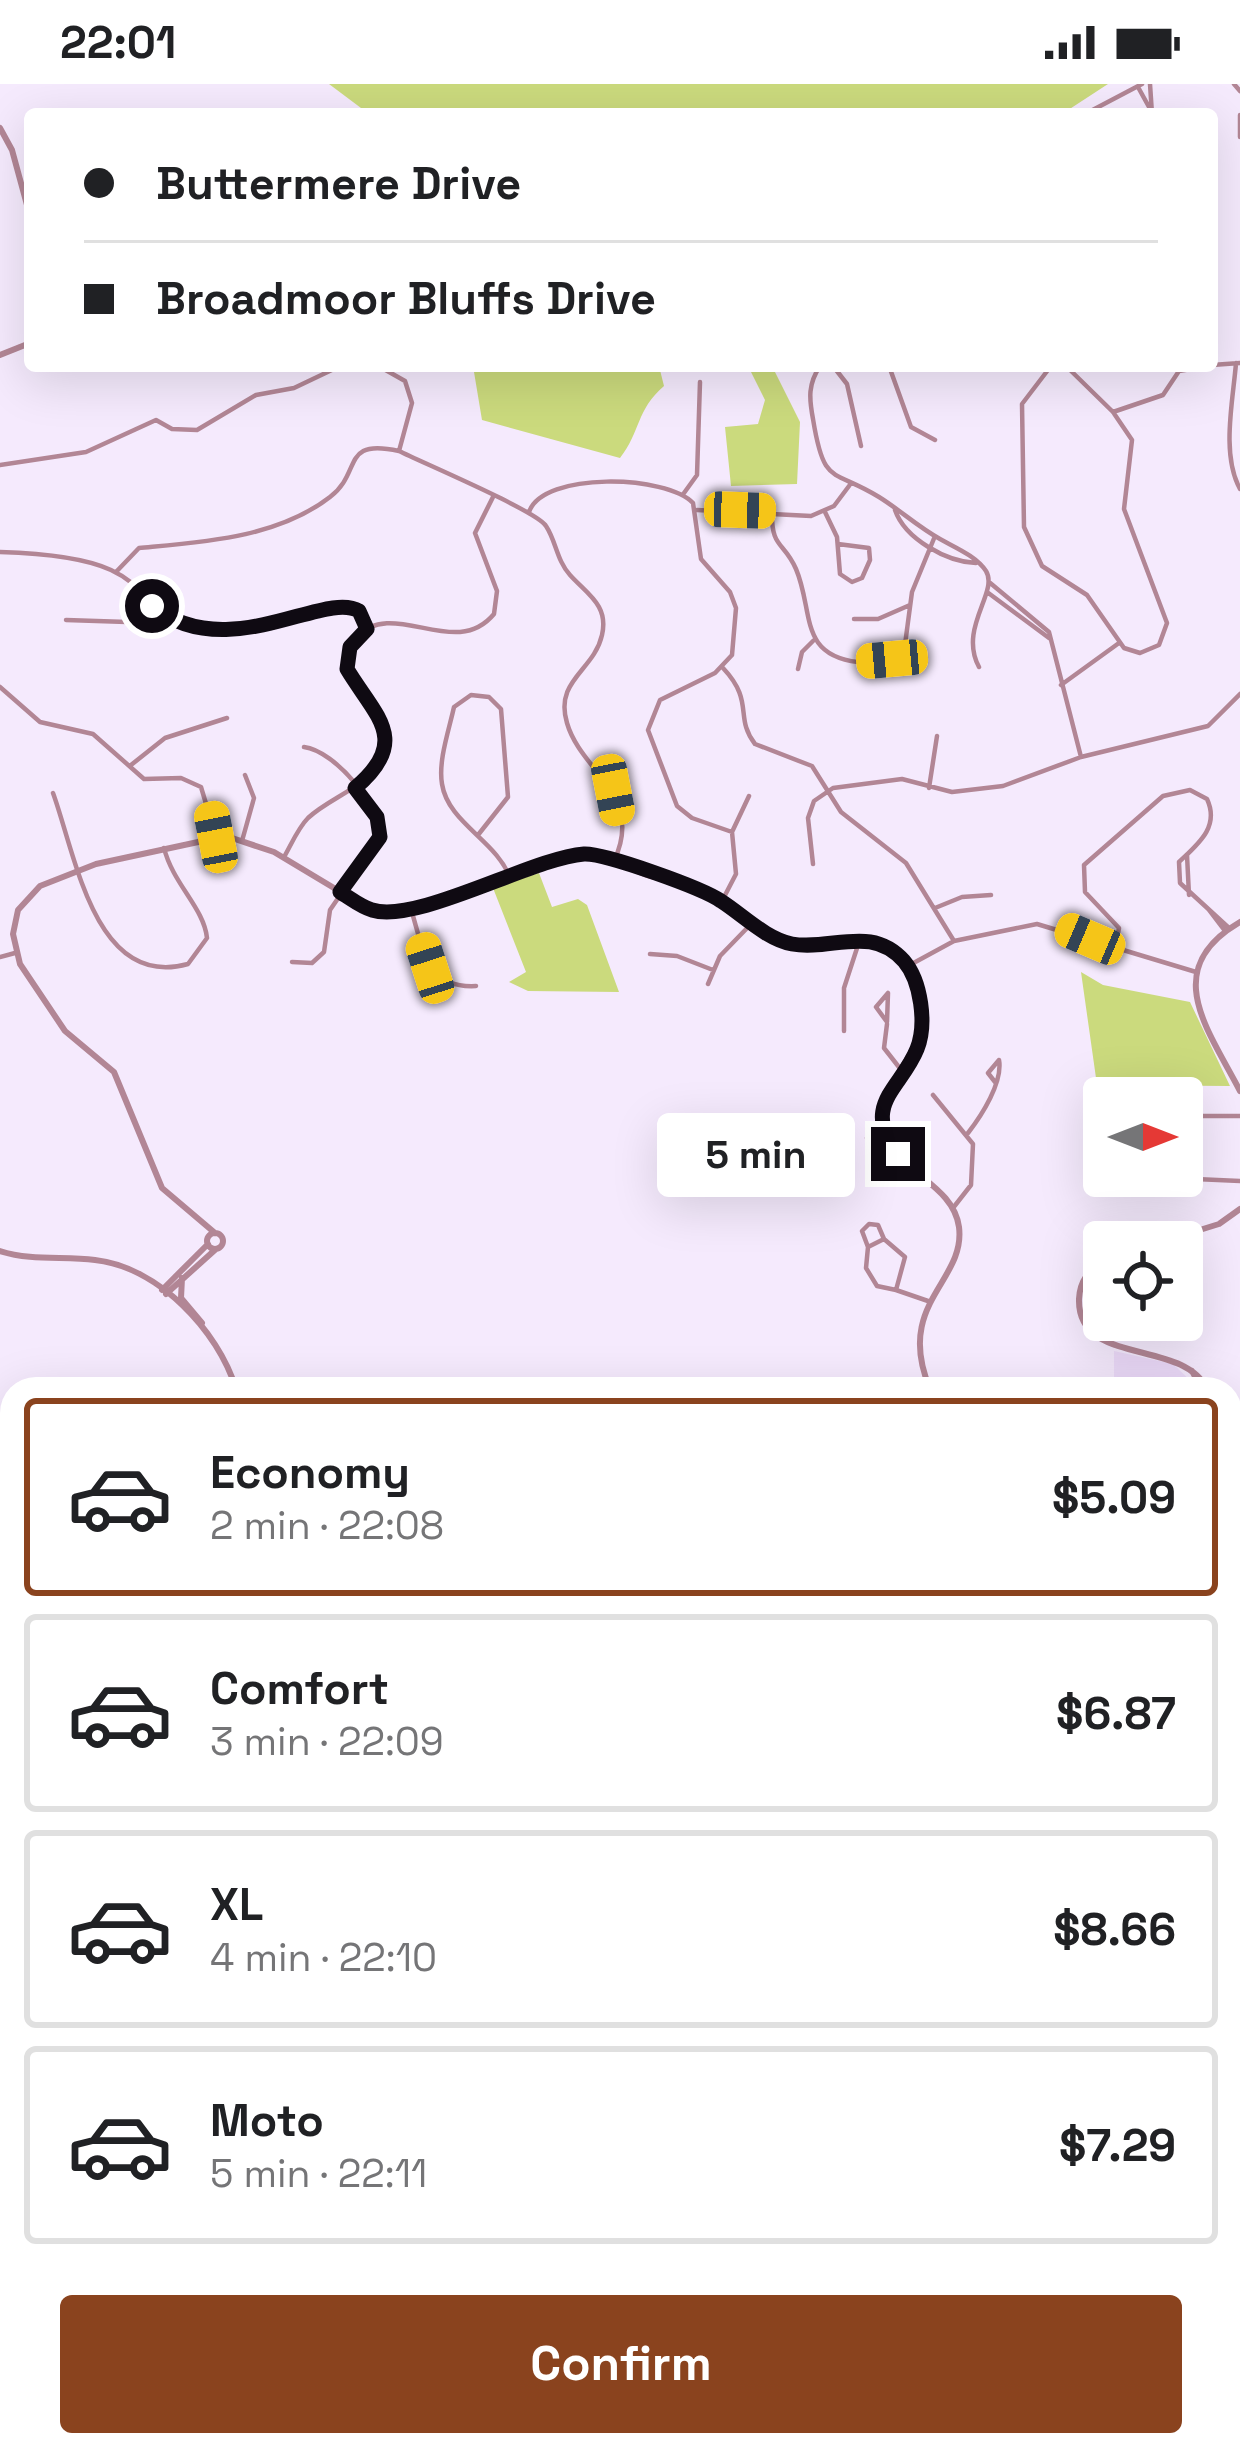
<!DOCTYPE html>
<meta charset="utf-8">
<style>
body{margin:0;font-family:"Space Grotesk",sans-serif;background:#f6f6f6;color:#202124;height:100vh;display:flex;flex-direction:column;font-size:45px;white-space:nowrap}
*{box-sizing:border-box;margin:0}
p{font-size:39px;color:#757577}
.icon{flex:none;width:66px;height:66px;fill:none;stroke:currentColor;stroke-width:2;stroke-linecap:round;stroke-linejoin:round}
.map{position:relative;flex:1;overflow:hidden}
.side{position:absolute;left:0px;top:1293px;width:1242px;height:1080px;display:flex;flex-direction:column;background:#fff;border-radius:36px 36px 0 0;box-shadow:0 12px 48px #0002}
.side>*{flex:none}
.top-card{position:absolute;left:24px;top:24px;width:1194px;height:264px;border-radius:12px;box-shadow:0 12px 48px #0002;display:grid;align-content:center;height:264px;padding:0 60px;background:#fff}
.needle{width:78px;rotate:90deg}
.fabs{position:absolute;left:1083px;top:993px;display:grid;gap:24px}
.fabs a{display:grid;place-items:center;width:120px;height:120px;border-radius:12px;background:#fff;box-shadow:0 12px 48px #0002;font-size:60px}
.end{position:absolute;width:54px;height:54px;margin:-27px;border:15px solid #0f0a12;background:#fff;box-shadow:0 0 0 6px #fff}
.from{border-radius:50%}
.bubble{position:absolute;height:84px;border-radius:12px;background:#fff;box-shadow:0 12px 48px #0002;font-size:39px;font-weight:700;line-height:84px;text-align:center}
.car{position:absolute;width:36px;height:72px;margin:-36px -18px;border-radius:15px;box-shadow:0 0 9px 3px #0007;background:linear-gradient(#f5c518 24%,#345 0 40%,#f5c518 0 76%,#345 0 86%,#f5c518 0)}
.top-card b{display:flex;align-items:center;gap:42px;height:114px;font-size:45px}
.top-card b+b{border-top:3px solid #e0e0e0}
.top-card i{width:30px;height:30px;background:#202124}
ul{padding:21px 0 0;list-style:none}
li{display:flex;align-items:center;gap:36px;height:198px;margin:0 24px 18px;padding:0 36px;border:6px solid #e0e0e0;border-radius:12px}
li div{flex:1}
li b{display:block;font-size:45px}
li em{font-style:normal;font-weight:700}
li.on{border-color:#8a431e}
li>.icon{width:108px;height:108px;stroke-width:1.5}
.action{display:flex;gap:24px;margin-top:auto;padding:24px 60px}
.action a{flex:1;height:138px;border-radius:12px;background:#8a431e;color:#fff;font-size:48px;font-weight:700;line-height:138px;text-align:center}
.status{display:flex;justify-content:space-between;align-items:center;height:84px;padding:0 60px;background:#fff;direction:ltr}
.status svg{height:33px;fill:currentColor}
.map>svg:first-child{display:block}
</style>
<div class="status"><b>22:01</b><svg viewBox="0 0 49 12"><path d="M0 12V9h3v3zM5 12V6h3v6zM10 12V3h3v9zM15 12V0h3v12zM26 1h20v11H26zM47 4h2v5h-2z"/></svg></div>
<div class="map">
<svg width="1240" height="2373" viewBox="0 0 1240 2373">
<rect width="100%" height="100%" fill="#f5eafd"/>
<path fill="#ecdaf9" d="M 1114,1267 L 1173,1280 L 1199,1305 L 1114,1305 Z"/>
<path fill="#cbda7d" d="M 329,0 L 1108,0 L 1062,30 L 369,30 Z
M 473,282 L 659,282 L 664,302 C 636,326 641,347 620,374 L 482,336 Z
M 748,282 L 772,282 L 800,338 L 797,400 L 731,402 L 725,343 L 758,340 L 765,316 Z
M 539,789 L 552,823 L 578,815 L 587,821 L 619,908 L 528,907 L 509,898 L 526,888 L 493,804 Z
M 1081,888 L 1103,901 L 1190,918 L 1230,1002 L 1097,1001 Z"/>
<g fill="none" stroke-linecap="round" stroke-linejoin="round">
<path stroke="#98dbf5" stroke-width="3" d="M 989,2361 L 997,2373
M 1185,2361 L 1185,2373
M 1040,2365 L 1044,2361
M 517,2373 L 520,2361"/>
<path stroke="#b28695" stroke-width="4.5" d="M 1150,0 L 1152,30
M 1234,0 L 1240,7
M 1138,3 L 1149,23
M 1085,30 L 1142,0
M 1240,31 L 1240,53
M 1236,279 C 1233,317 1221,370 1240,405
M 1212,281 L 1240,279
M 820,282 C 808,300 809,314 813,335 C 824,403 832,384 879,413 C 900,426 918,443 940,455 C 956,464 976,472 986,487 C 999,508 958,544 979,583
M 833,282 L 847,300 L 861,362
M 889,282 L 911,343 L 935,356
M 1051,282 L 1022,320 L 1024,443 L 1042,482 L 1087,511 L 1124,564 L 1140,569 L 1159,561 L 1167,539 L 1124,425 L 1132,356 L 1113,328 L 1066,282
M 1113,328 L 1163,311 L 1179,287 L 1209,282
M 0,381 L 86,368 L 156,336 L 172,345 L 197,346 L 256,311 L 294,304 L 336,284 L 382,284 L 405,297 L 412,319 L 399,367
M 684,409 L 697,391 L 700,298
M 697,426 L 811,432 L 834,422 L 849,402
M 895,426 C 905,455 947,478 976,479
M 772,427 C 771,465 784,457 796,485 C 814,527 798,571 858,578 C 874,579 891,577 904,568 L 912,508 L 935,452
M 529,428 C 543,387 667,391 693,419 L 701,475 L 730,508 L 736,524 L 732,571 L 715,589 L 660,616 L 648,646 L 677,722 L 692,734 L 732,748
M 825,428 L 837,453 L 840,490 L 852,498 L 862,494 L 870,476 L 869,464 L 838,460
M 0,468 C 33,469 81,472 111,486 C 152,505 158,542 214,546 C 249,548 339,515 359,528 L 366,543
M 116,488 L 139,464 C 203,458 277,454 330,413 C 363,388 340,354 399,367 C 423,379 537,427 546,442 C 556,457 557,477 570,491 C 587,510 609,521 602,551 C 594,587 554,596 567,639 C 581,688 645,711 614,777
M 989,498 L 1049,548 L 1081,673
M 987,508 L 1049,554
M 854,535 L 878,535 L 910,521
M 66,536 L 127,538 L 151,523
M 723,584 C 755,618 734,633 755,660 L 812,682 L 841,728 L 906,779 L 954,857
M 798,585 L 802,568 L 813,557
M 1061,601 L 1119,559
M 0,603 L 40,638 L 93,650 L 144,695 L 181,694 L 201,703 L 216,753
M 131,681 L 165,654 L 227,634
M 929,704 L 937,652
M 53,709 C 76,772 95,906 188,880 L 207,854 C 204,824 173,800 164,764
M 478,751 L 508,713 L 501,625 L 489,613 L 471,611 L 454,623 C 449,646 438,677 442,700 C 448,739 497,757 510,794
M 242,757 L 254,714 L 245,691
M 1187,771 L 1189,811
M 284,773 C 291,761 298,744 308,734 C 335,709 378,702 385,659 C 392,619 321,589 356,553 C 394,513 455,577 494,530 L 497,507 L 475,449 L 493,413
M 813,780 L 808,734 L 814,717 L 833,704 L 902,695 L 952,708 L 1003,702 L 1081,673 L 1208,642 L 1240,610
M 722,817 L 736,790 L 732,748 L 749,712
M 410,822 C 423,862 425,905 476,902
M 935,824 L 962,813 L 991,811
M 1209,826 L 1225,847
M 1115,866 L 1119,844 L 1085,808 L 1084,781 L 1163,712 L 1190,706 L 1207,715 C 1220,743 1198,760 1179,778 L 1180,799 L 1229,844
M 650,870 L 677,872 L 713,886
M 0,873 L 15,869
M 292,878 L 312,879 L 324,868 L 330,826 L 380,753 C 381,722 335,667 304,663
M 908,882 L 954,857 L 1037,840 L 1196,888
M 708,900 L 720,872 L 752,839
M 888,909 L 887,938 L 876,923 Z
M 887,940 L 884,964 L 902,987
M 844,947 L 844,904 L 860,855
M 933,1011 L 973,1060 L 971,1101 L 953,1124
M 1182,1032 L 1240,1032
M 883,1040 L 867,1054 L 869,1061 L 888,1061
M 968,1049 C 982,1031 1003,998 999,976 L 988,989 L 995,998
M 1128,1092 L 1240,1097
M 884,1155 L 905,1173 L 896,1206 L 877,1202 L 866,1184 L 868,1163 Z
M 868,1163 L 862,1147 L 869,1140 L 878,1141 L 884,1155
M 896,1206 L 928,1217
M 1230,1326 L 1240,1329
M 1230,1799 L 1240,1819
M 1230,1865 L 1240,1857
M 1230,1936 L 1231,1936
M 1230,2196 L 1230,2239
M 1230,2266 L 1240,2262
M 0,2292 L 12,2293
M 1230,2309 L 1240,2311
M 102,2361 L 108,2373
M 189,2361 L 191,2373
M 769,2361 L 774,2373
M 1019,2361 L 1039,2373
M 1112,2361 L 1115,2373
M 1226,2361 L 1226,2373
M 0,2364 L 12,2361
M 372,2373 L 375,2361
M 459,2373 L 467,2361
M 570,2373 L 572,2361
M 627,2373 L 629,2361
M 684,2373 L 686,2361
M 897,2373 L 910,2361
M 964,2373 L 964,2361
M 1127,2373 L 1143,2361"/>
<path stroke="#b28695" stroke-width="6" d="M 0,44 L 12,66 L 30,132
M 0,271 L 30,259
M 1240,838 C 1159,885 1208,945 1240,1007
M 215,1149 L 162,1104 L 114,988 L 65,947 L 20,880 L 13,850 L 18,826 L 40,802 L 96,780 L 226,752 L 274,768 L 369,825 L 387,828 C 428,818 469,806 509,794 C 534,786 561,770 587,770 C 608,770 628,784 647,791 C 661,796 677,795 691,800 C 727,814 754,853 793,860 C 837,869 887,836 914,892 C 948,963 873,990 884,1044 C 893,1088 953,1098 959,1143 C 966,1198 894,1219 930,1305
M207 1157a8 8 0 1 1 16 0a8 8 0 1 1-16 0Z
M 1161,1158 L 1219,1140 L 1240,1125
M 0,1167 C 32,1177 63,1172 95,1176 C 158,1183 218,1246 236,1305
M 1104,1177 C 1089,1186 1080,1196 1079,1215 C 1077,1283 1183,1254 1207,1305
M 182,1194 L 181,1214 L 202,1239
M 162,1206 L 208,1160
M 166,1210 L 216,1165
M 1192,1287 L 1202,1305
M 1230,1486 L 1240,1510
M 1230,1638 L 1240,1639"/>
<path stroke="#610535" stroke-width="10" d="M 1230,2077 L 1240,2076
M 1230,2090 L 1240,2089
M 0,2201 L 12,2197
M 0,2213 L 12,2210
M 318,2370 L 320,2361"/>
</g>
<g fill="none" stroke-linecap="round" stroke-linejoin="round">
<path stroke="#0f0a12" stroke-width="15" d="M 152,522 C 228,582 324,506 359,527 L 367,545 L 350,563 L 347,585 C 375,632 412,656 355,704 L 377,733 L 380,753 L 340,808 C 350,814 361,823 372,826 C 418,840 532,774 584,770 C 605,769 702,804 721,817 C 743,831 766,855 792,860 C 832,867 871,840 904,877 C 921,897 927,940 917,965 C 901,1005 860,1021 898,1070"/>
</g>
</svg>
<div class="fabs">
<a><svg class="needle" viewBox="-14 -14 28 28"><path d="M0-13l5 13h-10z" fill="#e53935"/><path d="M0 13l5-13h-10z" fill="#757577"/></svg></a>
<a><svg class="icon" aria-label="locate" viewBox="0 0 24 24"><circle cx="12" cy="12" r="6"/><path d="M12 2v4M12 18v4M2 12h4M18 12h4"/></svg></a>
</div>
<i class="end from" style="left:152px;top:522px"></i>
<i class="end" style="left:898px;top:1070px"></i>
<div class="bubble" style="left:657px;top:1029px;width:198px">5 min</div>
<i class="car" style="left:740px;top:426px;rotate:92deg"></i>
<i class="car" style="left:892px;top:575px;rotate:265deg"></i>
<i class="car" style="left:613px;top:706px;rotate:169deg"></i>
<i class="car" style="left:216px;top:753px;rotate:349deg"></i>
<i class="car" style="left:1090px;top:855px;rotate:293deg"></i>
<i class="car" style="left:430px;top:884px;rotate:342deg"></i>
<div class="top-card">
<b><i class="from"></i>Buttermere Drive</b>
<b><i></i>Broadmoor Bluffs Drive</b>
</div>
<section class="side">
<ul>
<li class="on"><svg class="icon" aria-label="car" viewBox="0 0 24 24"><path d="M5 17H2v-5l4-1 3-4h7l3 4 3 1v5h-3M9 17h6M6 11h13"/><circle cx="7" cy="17" r="2"/><circle cx="17" cy="17" r="2"/></svg><div><b>Economy</b><p>2 min · 22:08</p></div><em>$5.09</em></li>
<li><svg class="icon" aria-label="car" viewBox="0 0 24 24"><path d="M5 17H2v-5l4-1 3-4h7l3 4 3 1v5h-3M9 17h6M6 11h13"/><circle cx="7" cy="17" r="2"/><circle cx="17" cy="17" r="2"/></svg><div><b>Comfort</b><p>3 min · 22:09</p></div><em>$6.87</em></li>
<li><svg class="icon" aria-label="car" viewBox="0 0 24 24"><path d="M5 17H2v-5l4-1 3-4h7l3 4 3 1v5h-3M9 17h6M6 11h13"/><circle cx="7" cy="17" r="2"/><circle cx="17" cy="17" r="2"/></svg><div><b>XL</b><p>4 min · 22:10</p></div><em>$8.66</em></li>
<li><svg class="icon" aria-label="car" viewBox="0 0 24 24"><path d="M5 17H2v-5l4-1 3-4h7l3 4 3 1v5h-3M9 17h6M6 11h13"/><circle cx="7" cy="17" r="2"/><circle cx="17" cy="17" r="2"/></svg><div><b>Moto</b><p>5 min · 22:11</p></div><em>$7.29</em></li>
</ul>
<div class="action"><a>Confirm</a></div>
</section>
</div>
